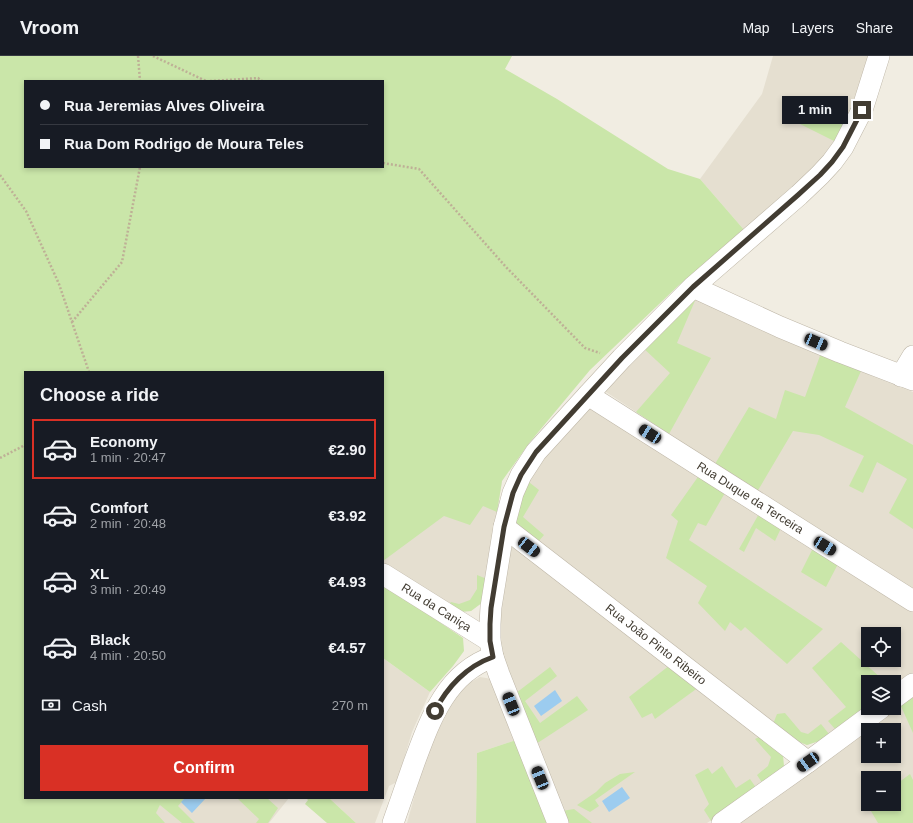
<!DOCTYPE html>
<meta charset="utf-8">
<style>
body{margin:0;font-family:Arial,sans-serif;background:#20242c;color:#f1f3f6;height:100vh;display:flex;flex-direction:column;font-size:15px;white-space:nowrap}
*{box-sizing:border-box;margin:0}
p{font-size:13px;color:#9ea1a6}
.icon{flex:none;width:22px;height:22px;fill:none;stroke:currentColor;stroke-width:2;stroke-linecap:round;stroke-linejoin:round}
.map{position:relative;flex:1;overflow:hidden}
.details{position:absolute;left:24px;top:315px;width:360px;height:428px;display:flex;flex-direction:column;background:#171b24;border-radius:0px;box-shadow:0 2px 6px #0003}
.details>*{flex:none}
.hud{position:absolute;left:24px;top:24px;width:360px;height:88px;border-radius:0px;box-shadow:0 2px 6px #0003;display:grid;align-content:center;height:88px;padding:0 16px;background:#171b24}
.buttons{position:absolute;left:861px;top:571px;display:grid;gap:8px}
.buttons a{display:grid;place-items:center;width:40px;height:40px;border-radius:0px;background:#171b24;box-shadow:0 2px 6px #0003;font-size:20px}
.end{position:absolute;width:18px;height:18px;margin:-9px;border:5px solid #423c32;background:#fff;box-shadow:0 0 0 2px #fff}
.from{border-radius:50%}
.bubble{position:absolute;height:28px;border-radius:0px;background:#171b24;box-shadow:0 2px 6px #0003;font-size:13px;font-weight:700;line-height:28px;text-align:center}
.car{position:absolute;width:12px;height:24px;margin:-12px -6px;border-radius:5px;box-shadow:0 0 3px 1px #0007;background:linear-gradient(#222 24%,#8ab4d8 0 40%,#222 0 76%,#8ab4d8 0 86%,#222 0)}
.hud b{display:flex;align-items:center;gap:14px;height:38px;font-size:15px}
.hud b+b{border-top:1px solid #363941}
.hud i{width:10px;height:10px;background:#f1f3f6}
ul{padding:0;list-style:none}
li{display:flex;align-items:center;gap:12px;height:60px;margin:0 8px 6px;padding:0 8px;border:2px solid transparent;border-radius:0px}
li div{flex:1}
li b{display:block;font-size:15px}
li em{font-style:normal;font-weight:700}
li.on{border-color:#d93025}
li>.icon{width:36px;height:36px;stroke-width:1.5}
h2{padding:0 16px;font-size:18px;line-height:48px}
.pay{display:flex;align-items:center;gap:10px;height:44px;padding:0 16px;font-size:15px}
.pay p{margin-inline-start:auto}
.primary-button{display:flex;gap:8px;margin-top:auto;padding:8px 16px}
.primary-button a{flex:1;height:46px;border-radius:0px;background:#d93025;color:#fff;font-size:16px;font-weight:700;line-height:46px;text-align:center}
header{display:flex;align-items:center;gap:24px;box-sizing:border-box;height:56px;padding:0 20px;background:#171b24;border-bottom:1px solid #363941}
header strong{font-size:19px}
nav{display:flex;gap:22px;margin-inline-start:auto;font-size:14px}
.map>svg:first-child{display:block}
</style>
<header>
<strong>Vroom</strong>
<nav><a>Map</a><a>Layers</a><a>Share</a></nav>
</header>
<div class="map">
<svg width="913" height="767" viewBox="0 0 913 767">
<rect width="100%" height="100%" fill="#f1ede2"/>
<path fill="#e5dfd0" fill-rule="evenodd" d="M 773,0 L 870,0 L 847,71 L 818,110 L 745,175 L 700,123 L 762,38 Z
M 697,240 L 874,321 L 913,336 L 913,536 L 822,479 L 606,336 L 606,326 Z
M 591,349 L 913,553 L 913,617 L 894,631 L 894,626 L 868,626 L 868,650 L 819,685 L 807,689 L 792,683 L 517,470 L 525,423 ZM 868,578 L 894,578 L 894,604 L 868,604 Z
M 463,419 L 502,425 L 483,546 L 471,555 L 459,556 L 383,511 L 383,494 Z
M 521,491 L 783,699 L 776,720 L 707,767 L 567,767 L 500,597 L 497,573 L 507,498 L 512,492 Z
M 383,602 L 430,636 L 412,676 L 397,726 L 389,730 L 375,767 L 356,767 L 329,742 L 383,742 Z
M 480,621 L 492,623 L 516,684 L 477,697 L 476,767 L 407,767 L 429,688 L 440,659 L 462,631 Z
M 913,639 L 913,767 L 739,767 L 889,656 ZM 868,674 L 894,674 L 894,700 L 868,700 ZM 868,722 L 894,722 L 894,748 L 868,748 Z
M 164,742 L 289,742 L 269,767 L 150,767 Z"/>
<path fill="#cae6a9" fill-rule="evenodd" d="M 0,0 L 512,0 L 505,13 L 557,43 L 668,113 L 700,123 L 745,175 L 678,230 L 590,314 L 530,386 L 502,425 L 497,456 L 483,450 L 470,469 L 444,460 L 383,505 L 383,316 L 25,316 L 25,742 L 185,742 L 178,750 L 195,767 L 182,767 L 160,749 L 156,757 L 165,767 L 0,767 ZM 25,25 L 383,25 L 383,111 L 25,111 Z
M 804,48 L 847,71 L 836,86 L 798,67 Z
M 697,240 L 677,287 L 711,302 L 669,378 L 636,356 L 670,317 L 642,291 Z
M 821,297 L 861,315 L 845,351 L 913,389 L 913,473 L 889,457 L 907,423 L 877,406 L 863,437 L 849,430 L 864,400 L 819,379 L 793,375 L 757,436 L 715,408 L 749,351 L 776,363 L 785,334 L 805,341 Z
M 700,418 L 726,435 L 706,470 L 698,467 L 689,484 L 823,573 L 787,608 L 745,571 L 741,575 L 730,566 L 725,575 L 698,547 L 707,530 L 666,502 L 678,465 L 671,459 Z
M 525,423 L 539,434 L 523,461 L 544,479 L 538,486 L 517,470 L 514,457 Z
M 760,456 L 782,470 L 775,485 L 756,472 L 744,496 L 739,493 Z
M 814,490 L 839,506 L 826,531 L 801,516 Z
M 477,519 L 487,523 L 483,546 L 471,555 L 459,556 L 447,550 L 451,546 L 459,548 L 470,544 L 477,533 Z
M 383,528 L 463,582 L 464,595 L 453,610 L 430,636 L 383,602 Z
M 841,586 L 882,623 L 889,620 L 894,626 L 868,626 L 868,650 L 835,673 L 828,665 L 846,651 L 812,612 Z
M 670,609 L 699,631 L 655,663 L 652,657 L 642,662 L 629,641 Z
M 550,611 L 557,620 L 525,645 L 540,667 L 577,640 L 588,654 L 536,688 L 516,637 Z
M 913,639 L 913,677 L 900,648 Z
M 785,657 L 801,676 L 808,678 L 821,668 L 829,678 L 819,685 L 807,689 L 792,683 L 773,668 L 777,658 Z
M 761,680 L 783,699 L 784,710 L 763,728 L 757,719 L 768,710 L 771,701 L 755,683 Z
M 516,684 L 548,767 L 476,767 L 477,697 Z
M 722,710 L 736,732 L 750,723 L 757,733 L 711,765 L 704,754 L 709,748 L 695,719 L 708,712 L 712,718 Z
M 635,716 L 595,744 L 599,750 L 590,756 L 577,749 L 596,736 L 605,727 L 620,718 Z
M 910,718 L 913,724 L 913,767 L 878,767 L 868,750 L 871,748 L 894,748 L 894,730 Z
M 237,742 L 267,742 L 278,752 L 268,767 L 256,767 L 259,763 Z
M 306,742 L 329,742 L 356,767 L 327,767 L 305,748 L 308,744 Z
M 574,753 L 592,767 L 567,767 L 562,755 Z"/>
<path fill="#9cccef" d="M 555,634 L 562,645 L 541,660 L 534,650 Z
M 622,731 L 630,742 L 609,756 L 602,745 Z
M 185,742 L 206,742 L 192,757 L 181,746 Z"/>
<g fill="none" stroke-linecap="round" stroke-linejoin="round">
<defs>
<g id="minor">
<path d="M 693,231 L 780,271 L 840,296 L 913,324"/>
<path d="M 901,320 L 913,300"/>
<path id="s1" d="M 588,339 L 913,545"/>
<path id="s2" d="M 504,471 L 808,706"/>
<path id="s3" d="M 383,518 L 490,585"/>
<path d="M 894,642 L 913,628"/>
<path d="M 393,767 C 400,747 407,727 414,707 C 430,664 446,617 493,601"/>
<path d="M 558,767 L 499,618 L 493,601 L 490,585 L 490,568 L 491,551 L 504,471 L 513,437 L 521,419 L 536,396 L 588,339 L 622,302 L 693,231 L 799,139 L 820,119 L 832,106 L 843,91 L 862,54 L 879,0"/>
<path d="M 722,767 L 808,706 L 881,652"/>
</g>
</defs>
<use href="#minor" stroke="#bfb7a8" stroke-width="22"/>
<path stroke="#beb096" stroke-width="2.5" stroke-dasharray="2 2" stroke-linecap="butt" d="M 138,0 L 140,25
M 153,0 L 206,25
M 210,25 L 258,22 L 262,25
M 383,107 L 419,113 L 506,211 L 585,292 L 600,297
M 0,119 L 26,155 L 59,228 L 89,316
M 72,266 L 122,206 L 140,111
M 0,402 L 25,389"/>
<use href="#minor" stroke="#fff" stroke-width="21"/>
</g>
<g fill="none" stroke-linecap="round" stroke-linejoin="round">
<path stroke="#423c32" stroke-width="5" d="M 435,655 C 447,631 467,610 493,601 L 490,585 L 490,568 L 491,552 L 504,471 L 513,437 L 521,419 L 536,396 L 622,302 L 693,231 L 798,139 L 820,119 L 832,106 L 843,91 L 862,54"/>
</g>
<g text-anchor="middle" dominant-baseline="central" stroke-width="3" stroke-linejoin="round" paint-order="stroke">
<g font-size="12" fill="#423c32" stroke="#fff">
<text stroke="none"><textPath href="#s1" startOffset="192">Rua Duque da Terceira</textPath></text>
<text stroke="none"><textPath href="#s3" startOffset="63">Rua da Caniça</textPath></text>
<text stroke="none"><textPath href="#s2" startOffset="192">Rua João Pinto Ribeiro</textPath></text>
</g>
</g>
</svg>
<div class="buttons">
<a><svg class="icon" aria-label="locate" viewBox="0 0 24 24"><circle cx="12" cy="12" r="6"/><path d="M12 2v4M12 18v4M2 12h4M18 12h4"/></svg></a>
<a><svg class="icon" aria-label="layers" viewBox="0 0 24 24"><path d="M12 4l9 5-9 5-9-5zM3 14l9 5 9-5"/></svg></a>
<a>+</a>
<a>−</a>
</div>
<i class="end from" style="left:435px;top:655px"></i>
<i class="end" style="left:862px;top:54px"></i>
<div class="bubble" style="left:782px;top:40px;width:66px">1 min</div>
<i class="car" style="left:816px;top:286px;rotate:113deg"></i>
<i class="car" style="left:650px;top:378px;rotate:303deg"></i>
<i class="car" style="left:825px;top:490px;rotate:122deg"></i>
<i class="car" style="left:529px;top:491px;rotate:128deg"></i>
<i class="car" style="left:511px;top:648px;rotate:338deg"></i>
<i class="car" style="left:808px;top:706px;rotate:235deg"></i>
<i class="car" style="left:540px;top:722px;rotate:338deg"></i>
<div class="hud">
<b><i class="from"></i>Rua Jeremias Alves Oliveira</b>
<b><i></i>Rua Dom Rodrigo de Moura Teles</b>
</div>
<section class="details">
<h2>Choose a ride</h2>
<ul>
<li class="on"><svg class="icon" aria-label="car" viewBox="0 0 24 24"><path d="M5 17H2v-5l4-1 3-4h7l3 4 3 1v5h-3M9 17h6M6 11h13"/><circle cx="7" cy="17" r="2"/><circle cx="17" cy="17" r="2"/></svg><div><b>Economy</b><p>1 min · 20:47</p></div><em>€2.90</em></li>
<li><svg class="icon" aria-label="car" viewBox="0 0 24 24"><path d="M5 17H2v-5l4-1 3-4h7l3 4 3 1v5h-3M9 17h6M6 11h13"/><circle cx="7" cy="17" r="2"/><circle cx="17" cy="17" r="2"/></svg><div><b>Comfort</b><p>2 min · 20:48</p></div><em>€3.92</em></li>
<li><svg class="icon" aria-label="car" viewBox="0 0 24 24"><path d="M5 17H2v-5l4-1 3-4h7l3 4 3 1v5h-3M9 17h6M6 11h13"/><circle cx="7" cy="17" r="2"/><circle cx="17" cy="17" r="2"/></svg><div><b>XL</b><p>3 min · 20:49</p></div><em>€4.93</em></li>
<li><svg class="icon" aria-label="car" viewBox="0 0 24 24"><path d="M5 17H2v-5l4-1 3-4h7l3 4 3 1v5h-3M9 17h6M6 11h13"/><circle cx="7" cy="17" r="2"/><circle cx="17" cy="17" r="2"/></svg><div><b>Black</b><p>4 min · 20:50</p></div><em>€4.57</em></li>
</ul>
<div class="pay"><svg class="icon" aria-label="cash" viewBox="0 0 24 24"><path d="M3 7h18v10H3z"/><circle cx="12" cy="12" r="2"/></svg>Cash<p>270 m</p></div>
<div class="primary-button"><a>Confirm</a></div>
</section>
</div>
